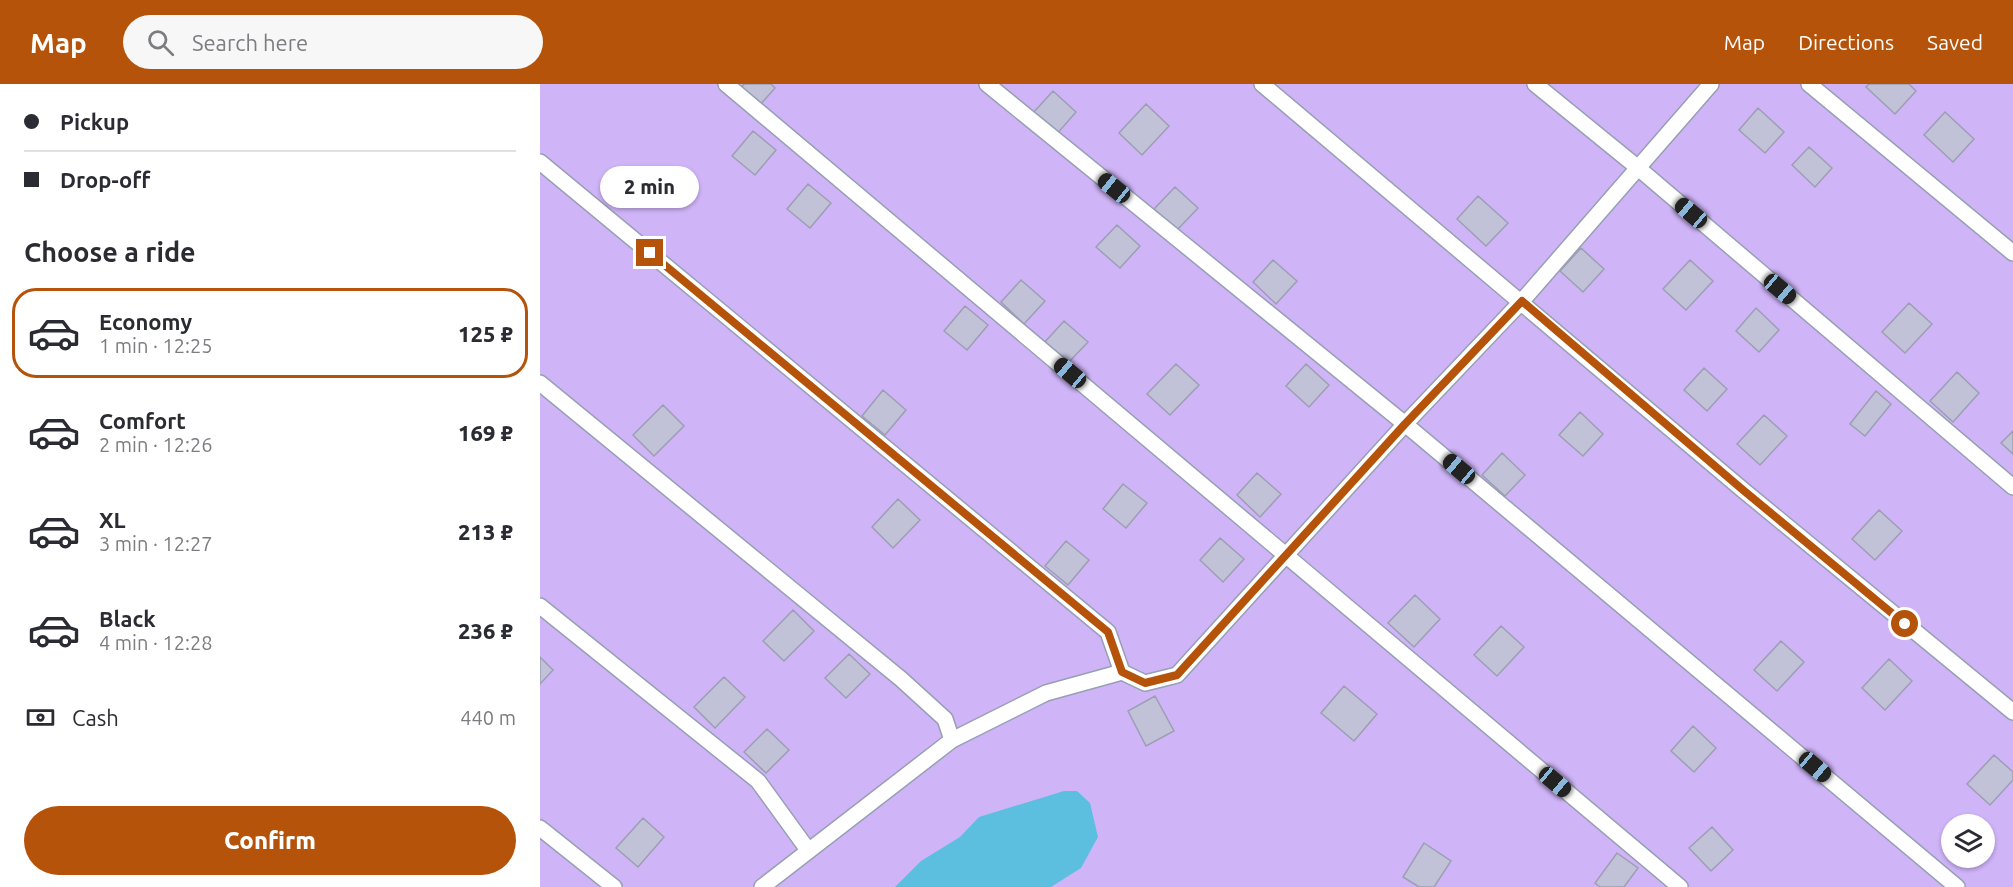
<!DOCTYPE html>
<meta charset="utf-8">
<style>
body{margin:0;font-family:Ubuntu,sans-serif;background:#f7f7f7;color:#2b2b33;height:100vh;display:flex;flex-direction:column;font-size:22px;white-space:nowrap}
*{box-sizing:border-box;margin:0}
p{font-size:20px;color:#7c7c81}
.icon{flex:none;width:33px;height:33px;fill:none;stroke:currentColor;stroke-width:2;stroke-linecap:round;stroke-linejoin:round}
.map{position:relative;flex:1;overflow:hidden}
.panel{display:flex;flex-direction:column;background:#fff;width:540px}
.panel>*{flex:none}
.banner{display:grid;align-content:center;height:132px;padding:0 24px;background:#fff}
.controls{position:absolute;left:1401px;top:730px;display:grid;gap:12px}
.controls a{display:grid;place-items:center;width:54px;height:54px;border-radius:50%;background:#fff;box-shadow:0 2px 4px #0004;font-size:30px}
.end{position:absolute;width:27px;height:27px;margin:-14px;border:8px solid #b45309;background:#fff;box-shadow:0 0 0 3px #fff}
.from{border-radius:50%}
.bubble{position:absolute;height:42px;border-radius:21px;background:#fff;box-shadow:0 2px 4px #0004;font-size:20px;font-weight:800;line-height:42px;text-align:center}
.car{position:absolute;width:18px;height:36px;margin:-18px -9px;border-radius:8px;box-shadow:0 0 4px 2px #0007;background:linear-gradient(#222 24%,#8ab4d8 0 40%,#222 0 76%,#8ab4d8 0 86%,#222 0)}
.banner b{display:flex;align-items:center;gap:21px;height:57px;font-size:22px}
.banner b+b{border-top:2px solid #e1e1e2}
.banner i{width:15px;height:15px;background:#2b2b33}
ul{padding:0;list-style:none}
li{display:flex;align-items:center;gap:18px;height:90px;margin:0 12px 9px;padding:0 12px;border:3px solid transparent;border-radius:24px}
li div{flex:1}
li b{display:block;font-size:22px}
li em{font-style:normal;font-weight:800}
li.on{border-color:#b45309}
li>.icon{width:54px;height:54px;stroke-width:1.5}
h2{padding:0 24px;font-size:27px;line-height:72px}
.pay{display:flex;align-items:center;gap:15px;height:66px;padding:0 24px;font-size:22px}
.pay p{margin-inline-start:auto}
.primary-button{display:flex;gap:12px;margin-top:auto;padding:12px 24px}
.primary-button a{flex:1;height:69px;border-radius:36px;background:#b45309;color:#fff;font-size:24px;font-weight:800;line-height:69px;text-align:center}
header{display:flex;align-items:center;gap:36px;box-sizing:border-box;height:84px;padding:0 30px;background:#b45309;color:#fff}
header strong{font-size:28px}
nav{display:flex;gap:33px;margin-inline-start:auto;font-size:21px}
.search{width:420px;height:54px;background:#f7f7f7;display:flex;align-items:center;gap:15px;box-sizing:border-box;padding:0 21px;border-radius:33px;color:#7c7c81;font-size:22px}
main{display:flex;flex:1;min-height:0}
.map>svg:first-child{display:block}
</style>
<header>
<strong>Map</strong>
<div class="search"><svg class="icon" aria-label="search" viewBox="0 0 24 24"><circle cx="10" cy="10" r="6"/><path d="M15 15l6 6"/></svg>Search here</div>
<nav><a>Map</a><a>Directions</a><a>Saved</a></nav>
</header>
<main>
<section class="panel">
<div class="banner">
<b><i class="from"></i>Pickup</b>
<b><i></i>Drop-off</b>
</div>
<h2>Choose a ride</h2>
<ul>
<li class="on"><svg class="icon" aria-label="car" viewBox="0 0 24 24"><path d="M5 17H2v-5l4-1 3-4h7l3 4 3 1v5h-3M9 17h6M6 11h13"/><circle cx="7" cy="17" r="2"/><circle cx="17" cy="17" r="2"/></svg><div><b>Economy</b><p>1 min · 12:25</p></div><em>125 ₽</em></li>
<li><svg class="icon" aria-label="car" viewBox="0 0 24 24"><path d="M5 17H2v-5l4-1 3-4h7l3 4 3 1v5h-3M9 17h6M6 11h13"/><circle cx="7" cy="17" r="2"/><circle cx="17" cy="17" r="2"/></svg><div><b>Comfort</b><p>2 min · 12:26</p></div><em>169 ₽</em></li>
<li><svg class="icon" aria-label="car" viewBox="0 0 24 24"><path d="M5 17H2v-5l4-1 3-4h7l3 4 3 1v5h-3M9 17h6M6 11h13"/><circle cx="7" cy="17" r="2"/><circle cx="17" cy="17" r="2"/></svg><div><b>XL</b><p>3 min · 12:27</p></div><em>213 ₽</em></li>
<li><svg class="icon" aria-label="car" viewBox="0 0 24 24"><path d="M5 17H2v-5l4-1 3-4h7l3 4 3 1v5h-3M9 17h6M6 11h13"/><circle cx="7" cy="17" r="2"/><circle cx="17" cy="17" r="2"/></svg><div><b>Black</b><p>4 min · 12:28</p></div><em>236 ₽</em></li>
</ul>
<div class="pay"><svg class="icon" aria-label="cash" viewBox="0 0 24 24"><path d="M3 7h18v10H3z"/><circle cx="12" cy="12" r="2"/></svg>Cash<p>440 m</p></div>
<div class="primary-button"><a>Confirm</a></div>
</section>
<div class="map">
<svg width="1473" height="803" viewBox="0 0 1473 803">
<rect width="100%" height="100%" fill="#e8effc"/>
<path fill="#cfb4f8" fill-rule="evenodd" d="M 0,0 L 1473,0 L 1473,803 L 0,803 ZM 1412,741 L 1444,741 L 1444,774 L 1412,774 Z"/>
<path fill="#5cbfe0" d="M 524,707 L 537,707 L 550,719 L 558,753 L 541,784 L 511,803 L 355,803 L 381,777 L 420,753 L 439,733 Z"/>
<path fill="#c1c2d8" stroke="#9c9eb3" stroke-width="1.5" d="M 204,0 L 231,0 L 235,4 L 220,21 L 201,4 Z
M 1329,0 L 1369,0 L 1376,7 L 1355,30 L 1326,3 Z
M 513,7 L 536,28 L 516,51 L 493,29 Z
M 606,20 L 629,42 L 602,71 L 579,49 Z
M 1218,24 L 1244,48 L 1225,69 L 1199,46 Z
M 1405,28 L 1434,55 L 1413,78 L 1384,51 Z
M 213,47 L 236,66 L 215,91 L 192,72 Z
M 1269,63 L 1292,84 L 1275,103 L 1252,81 Z
M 268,100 L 291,119 L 270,144 L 247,125 Z
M 635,103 L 658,124 L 637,146 L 614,125 Z
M 938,112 L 968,139 L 946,162 L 917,135 Z
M 577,141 L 600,162 L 580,184 L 556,163 Z
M 1041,164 L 1064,185 L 1043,208 L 1020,187 Z
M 733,176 L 757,197 L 736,220 L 713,198 Z
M 1150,176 L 1173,197 L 1146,226 L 1123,205 Z
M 481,196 L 505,217 L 484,240 L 461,218 Z
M 1369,219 L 1392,240 L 1365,269 L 1342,248 Z
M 425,222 L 448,241 L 427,266 L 404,247 Z
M 1216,224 L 1239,246 L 1219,268 L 1196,247 Z
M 524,237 L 548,258 L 527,280 L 504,259 Z
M 636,280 L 659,301 L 630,331 L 607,310 Z
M 766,280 L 789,301 L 769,323 L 746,302 Z
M 1164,284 L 1187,305 L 1167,327 L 1144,306 Z
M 1417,288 L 1439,309 L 1413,338 L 1390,317 Z
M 343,306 L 366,326 L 345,351 L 322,332 Z
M 1336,307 L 1351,320 L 1325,352 L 1310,340 Z
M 123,321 L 144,342 L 114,372 L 93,351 Z
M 1040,328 L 1063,350 L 1043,372 L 1019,351 Z
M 1224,331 L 1247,352 L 1220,381 L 1197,360 Z
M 1473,347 L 1473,370 L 1461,359 Z
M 962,369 L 985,391 L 965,412 L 942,391 Z
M 717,389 L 741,410 L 720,433 L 697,411 Z
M 583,400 L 607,419 L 586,444 L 563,425 Z
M 358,415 L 380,436 L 353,464 L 332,443 Z
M 1339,426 L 1362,447 L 1335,476 L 1312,455 Z
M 680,454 L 704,475 L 683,498 L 660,476 Z
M 526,457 L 549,476 L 528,501 L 505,482 Z
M 875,511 L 900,535 L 874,563 L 848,539 Z
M 253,526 L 274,547 L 244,577 L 223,557 Z
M 961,542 L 984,563 L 957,592 L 934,571 Z
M 1241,557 L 1264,578 L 1237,607 L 1214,586 Z
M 309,570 L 330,590 L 306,614 L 285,594 Z
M 0,573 L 13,586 L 0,600 Z
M 1349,575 L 1372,597 L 1345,626 L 1322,604 Z
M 184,593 L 205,613 L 175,644 L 154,623 Z
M 804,602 L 837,630 L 814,657 L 781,629 Z
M 615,612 L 634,647 L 606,662 L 588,627 Z
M 1153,642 L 1176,664 L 1154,688 L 1131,667 Z
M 227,645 L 249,666 L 226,689 L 204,668 Z
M 1454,671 L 1473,688 L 1473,696 L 1450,721 L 1427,700 Z
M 103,734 L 124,753 L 98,783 L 76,764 Z
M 1172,743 L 1193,766 L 1171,787 L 1149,764 Z
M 884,759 L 911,777 L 894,803 L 879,803 L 863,793 Z
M 1077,769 L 1098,784 L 1084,803 L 1060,803 L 1055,799 Z"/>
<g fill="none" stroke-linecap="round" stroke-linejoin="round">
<defs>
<path id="lane" d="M 186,0 L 1140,803
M 447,0 L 865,340 L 1417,803
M 722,0 L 1203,406 L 1473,628
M 995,0 L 1097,83 L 1473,403
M 1269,0 L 1473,169
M 0,78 L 568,548 L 582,588
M 0,299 L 361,595 L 405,635 L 412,656
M 0,522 L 218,697 L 268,766
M 0,744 L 74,803
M 222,803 L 412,656 L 506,609 L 582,588 L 605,599 L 637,591 L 865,340 L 982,217 L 1171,0"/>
</defs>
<use href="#lane" stroke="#96a0b3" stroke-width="18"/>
<use href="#lane" stroke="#fff" stroke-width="15"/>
</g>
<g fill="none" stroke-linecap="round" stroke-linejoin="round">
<path stroke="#b45309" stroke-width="8" d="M 110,169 L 568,548 L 582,588 L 605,599 L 637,591 L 865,340 L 982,217 L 1203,406 L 1365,540"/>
</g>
</svg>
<div class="controls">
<a><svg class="icon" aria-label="layers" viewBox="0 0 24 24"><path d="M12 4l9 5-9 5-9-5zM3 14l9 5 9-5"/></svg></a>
</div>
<i class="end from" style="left:1365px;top:540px"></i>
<i class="end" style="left:110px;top:169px"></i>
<div class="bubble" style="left:60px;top:82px;width:99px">2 min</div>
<i class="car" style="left:574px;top:104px;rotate:309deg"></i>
<i class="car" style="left:1151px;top:129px;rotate:310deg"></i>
<i class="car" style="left:1240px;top:205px;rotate:130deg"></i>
<i class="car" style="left:530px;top:289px;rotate:310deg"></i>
<i class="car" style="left:919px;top:385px;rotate:310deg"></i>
<i class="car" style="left:1275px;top:683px;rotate:130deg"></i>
<i class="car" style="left:1015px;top:698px;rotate:130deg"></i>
</div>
</main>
